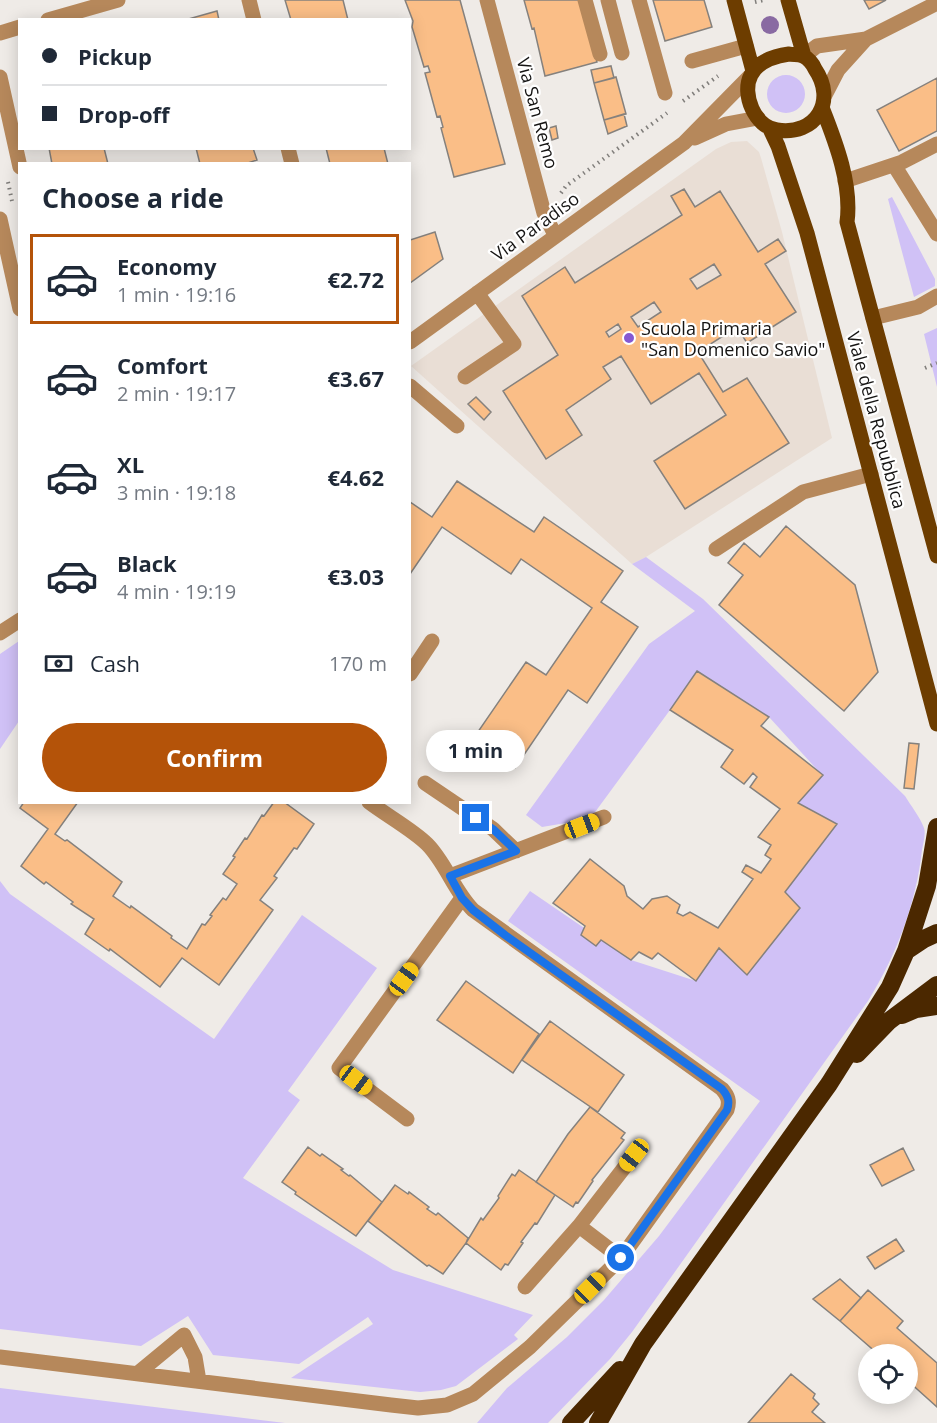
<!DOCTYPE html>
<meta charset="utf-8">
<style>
body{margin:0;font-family:"Open Sans",sans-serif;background:#f6f6f7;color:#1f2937;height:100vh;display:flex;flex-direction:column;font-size:22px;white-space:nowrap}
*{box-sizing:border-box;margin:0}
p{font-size:20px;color:#747a83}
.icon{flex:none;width:33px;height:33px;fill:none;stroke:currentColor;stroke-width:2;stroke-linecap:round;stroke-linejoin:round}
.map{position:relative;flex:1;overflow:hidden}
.panel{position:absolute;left:18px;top:162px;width:393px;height:642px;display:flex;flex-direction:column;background:#fff;border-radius:0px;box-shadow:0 3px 15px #0003}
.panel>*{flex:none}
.top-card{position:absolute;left:18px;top:18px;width:393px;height:132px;border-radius:0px;box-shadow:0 3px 15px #0003;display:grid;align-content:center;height:132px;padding:0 24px;background:#fff}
.fabs{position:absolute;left:858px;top:1344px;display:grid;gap:12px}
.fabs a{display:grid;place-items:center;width:60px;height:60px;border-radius:50%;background:#fff;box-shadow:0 3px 15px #0003;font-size:30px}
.end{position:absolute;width:27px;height:27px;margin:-14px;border:8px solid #1a73e8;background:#fff;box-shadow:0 0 0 3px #fff}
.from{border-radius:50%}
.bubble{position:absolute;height:42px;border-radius:21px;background:#fff;box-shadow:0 3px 15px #0003;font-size:20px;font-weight:700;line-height:42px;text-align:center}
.car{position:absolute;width:18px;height:36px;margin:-18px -9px;border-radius:8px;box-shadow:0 0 4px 2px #0007;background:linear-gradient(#f5c518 24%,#345 0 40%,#f5c518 0 76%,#345 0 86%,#f5c518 0)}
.top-card b{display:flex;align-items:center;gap:21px;height:57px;font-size:22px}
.top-card b+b{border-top:2px solid #e0e1e3}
.top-card i{width:15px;height:15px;background:#1f2937}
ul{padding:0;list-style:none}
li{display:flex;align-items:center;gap:18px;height:90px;margin:0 12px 9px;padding:0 12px;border:3px solid transparent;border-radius:0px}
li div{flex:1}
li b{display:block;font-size:22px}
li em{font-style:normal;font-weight:700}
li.current{border-color:#b45309}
li>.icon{width:54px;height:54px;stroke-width:1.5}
h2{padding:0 24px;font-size:27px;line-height:72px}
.pay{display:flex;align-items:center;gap:15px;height:66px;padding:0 24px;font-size:22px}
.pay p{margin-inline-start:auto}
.primary-button{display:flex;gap:12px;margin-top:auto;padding:12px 24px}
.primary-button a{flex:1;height:69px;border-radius:36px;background:#b45309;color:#fff;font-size:24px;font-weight:700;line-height:69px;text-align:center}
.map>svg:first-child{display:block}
</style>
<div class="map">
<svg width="937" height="1423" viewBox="0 0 937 1423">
<rect width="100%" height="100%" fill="#efebe7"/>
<path fill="#e9ded5" d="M 747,141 L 759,152 L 761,158 L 782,232 L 832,438 L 646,557 L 632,564 L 411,366 L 716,149 L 731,142 Z"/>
<path fill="#d0c1f6" d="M767 94a19 19 0 1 1 38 0a19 19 0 1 1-38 0Z
M 892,197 L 935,279 L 935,286 L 914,297 L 888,199 Z
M 937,328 L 937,387 L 924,334 Z
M 646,557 L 703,599 L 905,796 C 911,806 920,817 924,828 C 926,834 923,844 922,850 C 916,904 896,956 868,1001 L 632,1332 L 610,1359 L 548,1423 L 477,1423 L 507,1388 L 567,1337 L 604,1300 L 659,1236 L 760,1101 L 508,921 L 530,891 L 631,960 L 696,981 L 719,948 L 747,975 L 798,803 L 822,775 L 769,717 L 670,710 L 590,819 L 542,827 L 526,815 L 649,644 L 695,611 L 632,564 Z
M 19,641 L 19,721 L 0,749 L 0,654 Z
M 0,881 L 10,894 L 214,1039 L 302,915 L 377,968 L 288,1091 L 300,1100 L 243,1178 L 393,1270 L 533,1315 L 514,1335 L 518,1339 L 456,1386 L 441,1390 L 420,1392 L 291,1378 L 373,1324 L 368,1317 L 299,1364 L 213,1355 L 188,1316 L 141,1346 L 0,1329 Z
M 0,1388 L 285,1423 L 0,1423 Z"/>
<path fill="#fabe87" stroke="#85817d" stroke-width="1.5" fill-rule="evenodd" d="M 285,0 L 343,0 L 348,20 L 291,20 Z
M 405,0 L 460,0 L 505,164 L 454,177 L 441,128 L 443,127 L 440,116 L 437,117 L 425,73 L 430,72 L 428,66 L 424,67 L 412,27 L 413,21 Z
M 524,0 L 580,0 L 597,62 L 545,76 L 534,28 L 532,29 Z
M 653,0 L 704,0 L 712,27 L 665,41 Z
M 864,0 L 886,0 L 869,9 Z
M 217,11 L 219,20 L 185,20 Z
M 611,66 L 614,78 L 594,83 L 591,70 Z
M 616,77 L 626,114 L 604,120 L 594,83 Z
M 937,78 L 937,131 L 899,151 L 877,110 Z
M 624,114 L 627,126 L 608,134 L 604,120 Z
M 556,126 L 558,138 L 552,140 L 549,128 Z
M 49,148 L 104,148 L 108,164 L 52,164 Z
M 196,148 L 253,148 L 257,160 L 245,164 L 200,164 Z
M 326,148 L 384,148 L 388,164 L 330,164 Z
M 684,189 L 695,207 L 720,191 L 758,252 L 778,239 L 786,251 L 765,264 L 796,312 L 747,343 L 737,327 L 698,352 L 723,392 L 747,378 L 789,443 L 685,509 L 654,461 L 726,415 L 699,373 L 651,404 L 621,356 L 603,367 L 611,379 L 566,410 L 582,435 L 546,459 L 503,391 L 558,355 L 522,296 L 565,267 L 575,283 L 682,215 L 671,196 ZM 714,264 L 721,275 L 697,289 L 690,279 ZM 654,302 L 661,312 L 638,327 L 631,317 ZM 618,324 L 621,329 L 609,337 L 606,332 Z
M 435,232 L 443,259 L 410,283 L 410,240 Z
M 476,397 L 491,412 L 484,420 L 468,404 Z
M 457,481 L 534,532 L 544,517 L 623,571 L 601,602 L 638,627 L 587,703 L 568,690 L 515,768 L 473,739 L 526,662 L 546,675 L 592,608 L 521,559 L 511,574 L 442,527 L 410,574 L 410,502 L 432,517 Z
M 786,526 L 855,585 L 878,672 L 844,711 L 719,605 L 743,575 L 728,563 L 744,543 L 760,557 Z
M 697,671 L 769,717 L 761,726 L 823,775 L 798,803 L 837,824 L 785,892 L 800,908 L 747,975 L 719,948 L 696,981 L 658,953 L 652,959 L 639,952 L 631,960 L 601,940 L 596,946 L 581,935 L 585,926 L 553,903 L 590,859 L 624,886 L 627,896 L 643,909 L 652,899 L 667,896 L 680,905 L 677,913 L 683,916 L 690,912 L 718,928 L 753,879 L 742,872 L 746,865 L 761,873 L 771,859 L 765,855 L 771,845 L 758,837 L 780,809 L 750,787 L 757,777 L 753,773 L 744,784 L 721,767 L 733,750 L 670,710 Z
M 909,743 L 919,744 L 914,789 L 904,788 Z
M 24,802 L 78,802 L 55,834 L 65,841 L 67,840 L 122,882 L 113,896 L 130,908 L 131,906 L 172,936 L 171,938 L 187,949 L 202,924 L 205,925 L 212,916 L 210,915 L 223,898 L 226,900 L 237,884 L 223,874 L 235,857 L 233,856 L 245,838 L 247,839 L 262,815 L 264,816 L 274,802 L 284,802 L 314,824 L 297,849 L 294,848 L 274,876 L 277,878 L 260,900 L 273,910 L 219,985 L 182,958 L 160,987 L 110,949 L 109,951 L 85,934 L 94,919 L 71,904 L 73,902 L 46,882 L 44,884 L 21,866 L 48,829 L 20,808 Z
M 466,981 L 539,1034 L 513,1073 L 437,1020 Z
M 550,1021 L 624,1075 L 598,1112 L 522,1060 Z
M 590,1107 L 625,1133 L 621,1138 L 624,1140 L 592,1180 L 593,1181 L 578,1203 L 576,1202 L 573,1207 L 536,1182 L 568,1134 Z
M 308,1147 L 320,1156 L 322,1154 L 343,1169 L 341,1170 L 349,1176 L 350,1175 L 382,1202 L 356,1236 L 295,1194 L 296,1192 L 282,1182 Z
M 903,1148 L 914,1170 L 882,1186 L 870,1165 Z
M 519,1170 L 555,1195 L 537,1224 L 535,1223 L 521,1242 L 523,1243 L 508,1265 L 505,1264 L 501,1270 L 466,1243 L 481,1218 L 483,1220 L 499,1198 L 498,1196 L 512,1174 L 515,1176 Z
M 395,1185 L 408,1194 L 409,1192 L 429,1207 L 427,1209 L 436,1215 L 438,1213 L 468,1238 L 466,1243 L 443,1274 L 429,1265 L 427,1266 L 368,1221 Z
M 896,1239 L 904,1251 L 875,1269 L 867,1257 Z
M 840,1279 L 861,1298 L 840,1321 L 813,1299 Z
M 868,1290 L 903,1321 L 897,1328 L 937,1363 L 937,1407 L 908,1381 L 908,1354 L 878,1354 L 840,1321 Z
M 791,1374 L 815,1394 L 813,1398 L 819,1404 L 812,1412 L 825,1423 L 748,1423 Z"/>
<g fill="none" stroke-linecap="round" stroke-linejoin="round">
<path stroke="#807e7b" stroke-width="4" stroke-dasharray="1.5 4.5" stroke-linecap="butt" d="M 755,2 L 764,0
M 683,101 L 718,76
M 8,182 L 12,201
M 561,193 L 566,186 L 667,113
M 925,368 L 937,363"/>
<path stroke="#b6885b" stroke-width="15" d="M 249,0 L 254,20
M 487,0 L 544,213 L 555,235
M 585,0 L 600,54
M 608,0 L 622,53
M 639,0 L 665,93
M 48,20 L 118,0
M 0,33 L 20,27
M 804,56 L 817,46 L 866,39
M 692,61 L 746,46
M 0,77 L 20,167
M 825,95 L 838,70 L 866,39 L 937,3
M 695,138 L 726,124 L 758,118
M 288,148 L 292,164
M 894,165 L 937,234
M 845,181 L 902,162 L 937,144
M 0,219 L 20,309
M 873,318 L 918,307 L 937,296
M 410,342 L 684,143 L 749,77
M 465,377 L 514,344 L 477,293
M 410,386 L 457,426
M 716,549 L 803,492 L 871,474
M 0,633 L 20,620
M 410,674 L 432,641
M 425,783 L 493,829 L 516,851
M 450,876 L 604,817
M 407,1119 L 339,1068 L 462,898
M 621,1258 L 579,1226 L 634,1155
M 525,1287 L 579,1226
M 0,1357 L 391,1405 L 418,1408 L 447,1405 L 473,1394 L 530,1347 L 621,1258 L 727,1110 C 730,1101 728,1096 722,1089 L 473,910 C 454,891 446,863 427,844 C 413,830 386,815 369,802
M 138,1373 L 184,1335 L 195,1357 L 199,1381"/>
<path stroke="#6d3d00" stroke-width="15" d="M 734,0 L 753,71
M 788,0 L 804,56
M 789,54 C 793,55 799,54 803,56 C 808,58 813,64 815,69 C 837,101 816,136 777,130 C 755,127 741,94 751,75 C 758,61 775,56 789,54 Z
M 823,110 C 836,143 852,185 847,222 L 937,556
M 770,129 L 778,146 L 807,233 L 937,724"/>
<path stroke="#4b2800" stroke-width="18" d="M 906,951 L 924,939 L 937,933
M 902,1015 L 916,1009 L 937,1006
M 857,1054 L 889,1021 L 937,985
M 571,1423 L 620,1370
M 598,1423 L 643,1344 L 829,1084 L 890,987 L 906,951 L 927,886 L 937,827"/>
</g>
<circle fill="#896aa2" cx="770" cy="25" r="9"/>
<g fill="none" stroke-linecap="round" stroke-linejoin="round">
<path stroke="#1a73e8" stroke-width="8" d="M 476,818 L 493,829 L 516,851 L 450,876 L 462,898 L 473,910 L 505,935 L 722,1089 C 728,1096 730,1101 727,1110 L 621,1258"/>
</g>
<circle fill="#8659d2" stroke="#fff" stroke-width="2" cx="629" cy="338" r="6"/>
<g text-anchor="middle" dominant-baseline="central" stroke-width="4.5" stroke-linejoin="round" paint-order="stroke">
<g font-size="18" fill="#151413" stroke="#fff">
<text transform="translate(538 113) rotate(75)">Via San Remo</text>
<text transform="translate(535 226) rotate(-36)">Via Paradiso</text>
<text transform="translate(877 420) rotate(75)">Viale della Repubblica</text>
</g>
<g font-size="18" fill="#151413" stroke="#fff" text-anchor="start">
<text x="641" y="328">Scuola Primaria<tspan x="641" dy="21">"San Domenico Savio"</tspan></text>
</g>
</g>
</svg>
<div class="fabs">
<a><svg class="icon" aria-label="locate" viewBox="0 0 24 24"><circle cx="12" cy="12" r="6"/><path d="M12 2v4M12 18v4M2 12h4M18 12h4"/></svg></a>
</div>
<i class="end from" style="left:621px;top:1258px"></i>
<i class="end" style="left:476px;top:818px"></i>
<div class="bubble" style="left:426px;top:730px;width:99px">1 min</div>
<i class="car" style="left:582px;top:826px;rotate:69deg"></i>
<i class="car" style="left:404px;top:979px;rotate:36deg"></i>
<i class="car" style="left:356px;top:1080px;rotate:127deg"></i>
<i class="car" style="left:634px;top:1155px;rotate:218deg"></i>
<i class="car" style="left:590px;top:1288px;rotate:45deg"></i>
<div class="top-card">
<b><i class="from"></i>Pickup</b>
<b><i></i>Drop-off</b>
</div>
<section class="panel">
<h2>Choose a ride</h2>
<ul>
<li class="current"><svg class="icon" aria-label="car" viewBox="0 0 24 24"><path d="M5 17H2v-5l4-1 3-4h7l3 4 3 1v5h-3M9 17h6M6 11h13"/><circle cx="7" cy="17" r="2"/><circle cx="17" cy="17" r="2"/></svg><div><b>Economy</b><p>1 min · 19:16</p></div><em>€2.72</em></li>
<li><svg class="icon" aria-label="car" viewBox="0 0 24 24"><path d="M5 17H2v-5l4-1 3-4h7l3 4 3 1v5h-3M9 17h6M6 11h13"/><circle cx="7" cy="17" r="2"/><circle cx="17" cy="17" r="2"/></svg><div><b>Comfort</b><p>2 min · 19:17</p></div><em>€3.67</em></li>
<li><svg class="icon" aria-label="car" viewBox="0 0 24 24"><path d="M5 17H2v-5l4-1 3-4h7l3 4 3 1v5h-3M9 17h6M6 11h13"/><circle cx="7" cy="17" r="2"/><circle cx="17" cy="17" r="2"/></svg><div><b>XL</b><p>3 min · 19:18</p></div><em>€4.62</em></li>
<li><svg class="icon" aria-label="car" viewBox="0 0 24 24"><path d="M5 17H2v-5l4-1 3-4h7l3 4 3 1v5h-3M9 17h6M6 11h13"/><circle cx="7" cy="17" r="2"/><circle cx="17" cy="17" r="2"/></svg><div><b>Black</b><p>4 min · 19:19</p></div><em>€3.03</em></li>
</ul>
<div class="pay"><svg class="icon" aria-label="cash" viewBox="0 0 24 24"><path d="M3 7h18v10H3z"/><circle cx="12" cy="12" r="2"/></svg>Cash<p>170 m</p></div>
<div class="primary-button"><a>Confirm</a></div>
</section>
</div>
